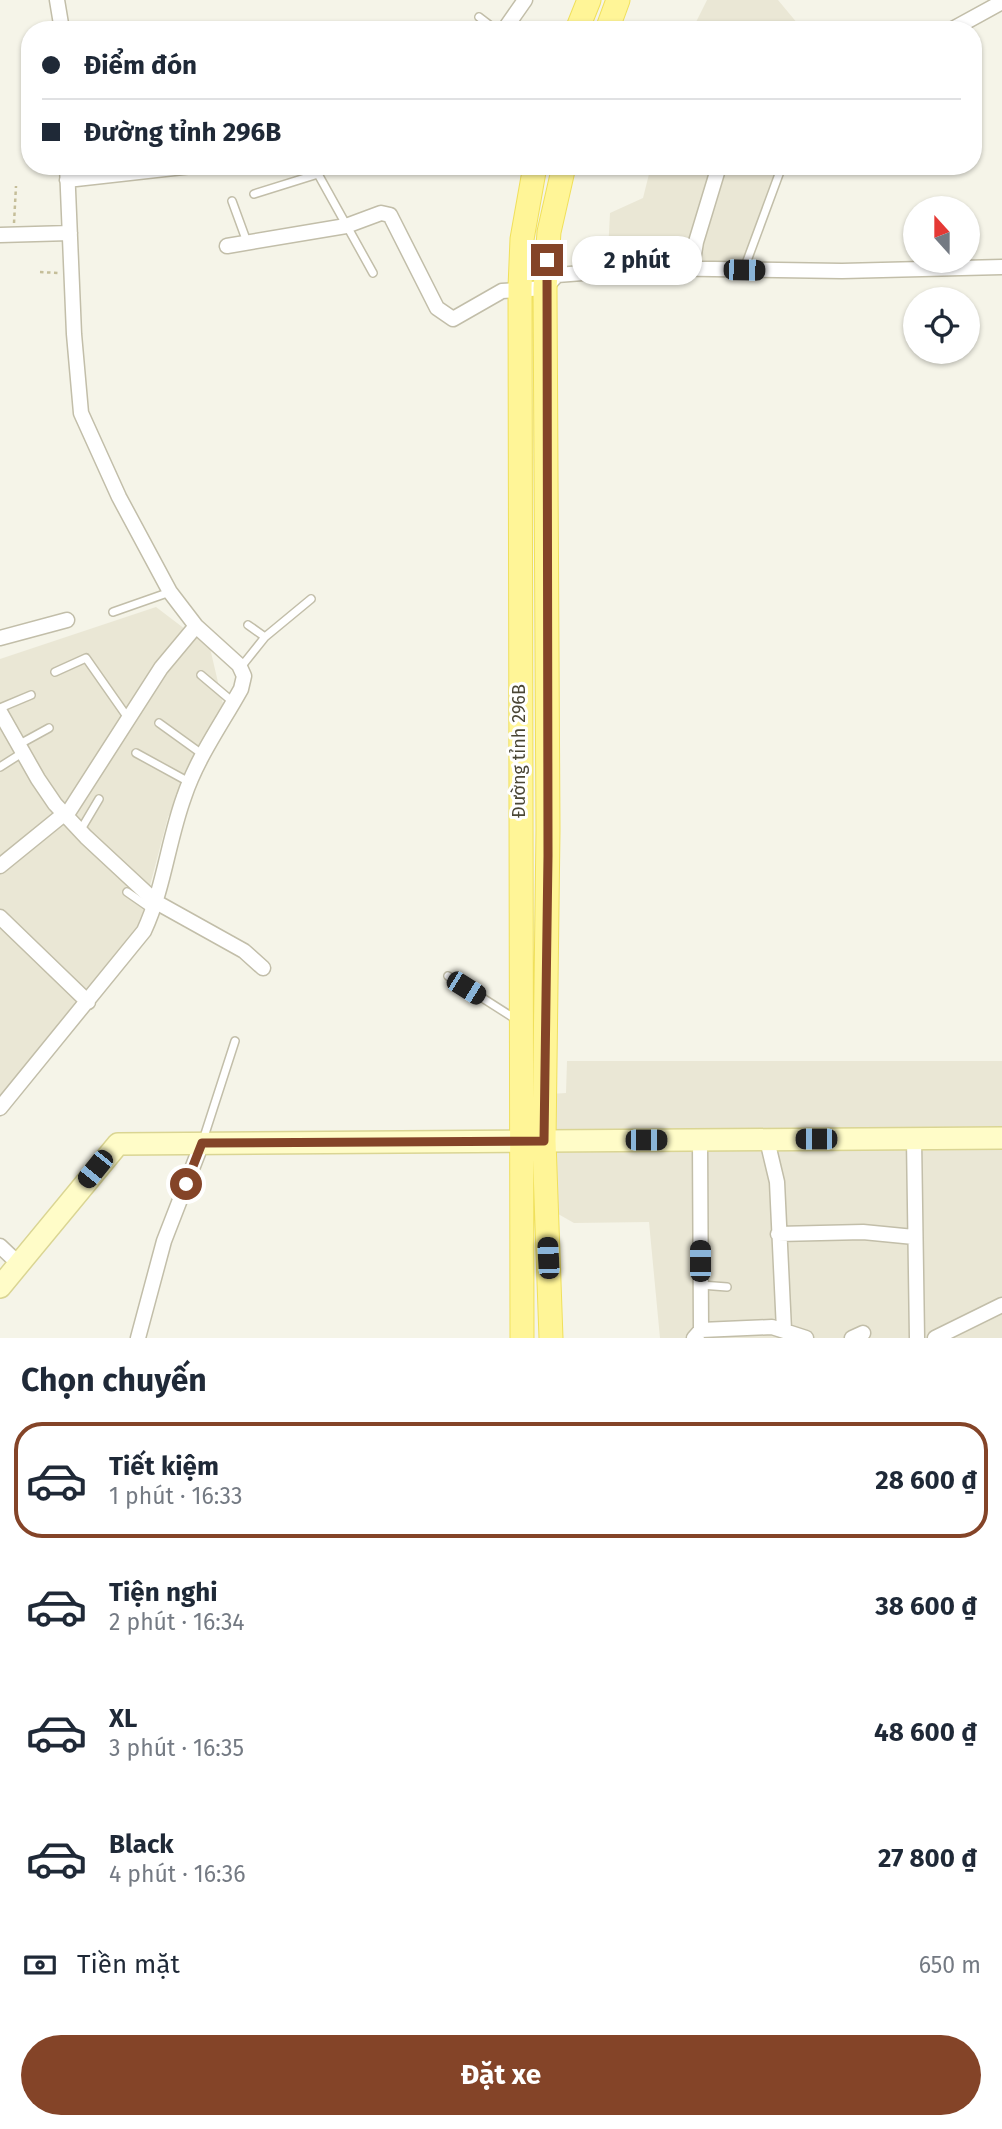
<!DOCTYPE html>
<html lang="vi">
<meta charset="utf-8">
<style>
body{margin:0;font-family:"Fira Sans",sans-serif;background:#f6f6f7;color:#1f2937;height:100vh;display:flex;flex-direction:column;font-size:26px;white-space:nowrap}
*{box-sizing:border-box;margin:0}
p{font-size:23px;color:#747a83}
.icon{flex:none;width:38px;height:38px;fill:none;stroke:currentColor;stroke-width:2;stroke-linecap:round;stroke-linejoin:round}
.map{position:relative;height:1338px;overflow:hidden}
.panel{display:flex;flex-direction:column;background:#fff;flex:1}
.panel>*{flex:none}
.guide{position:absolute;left:21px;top:21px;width:961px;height:154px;border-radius:28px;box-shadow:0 2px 5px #0004;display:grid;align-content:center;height:154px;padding:0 21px;background:#fff}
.needle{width:46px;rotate:339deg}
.fabs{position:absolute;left:903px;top:196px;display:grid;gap:14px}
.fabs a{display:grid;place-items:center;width:77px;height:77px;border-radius:50%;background:#fff;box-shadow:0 2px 5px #0004;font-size:35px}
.end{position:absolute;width:32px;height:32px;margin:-16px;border:9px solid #844428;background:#fff;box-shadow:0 0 0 4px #fff}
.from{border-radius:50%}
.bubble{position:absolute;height:49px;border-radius:24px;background:#fff;box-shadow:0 2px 5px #0004;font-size:23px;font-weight:700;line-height:49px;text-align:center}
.car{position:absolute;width:21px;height:42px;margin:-21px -10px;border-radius:9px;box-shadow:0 0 5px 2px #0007;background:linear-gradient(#222 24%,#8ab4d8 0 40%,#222 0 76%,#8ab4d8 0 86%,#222 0)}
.guide b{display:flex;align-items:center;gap:24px;height:66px;font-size:26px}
.guide b+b{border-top:2px solid #e0e1e3}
.guide i{width:18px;height:18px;background:#1f2937}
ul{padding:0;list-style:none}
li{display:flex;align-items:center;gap:21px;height:116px;margin:0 14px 10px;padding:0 7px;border:4px solid transparent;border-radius:28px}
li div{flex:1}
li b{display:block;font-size:26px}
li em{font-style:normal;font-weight:700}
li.on{border-color:#844428}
li>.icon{width:63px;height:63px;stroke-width:1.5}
h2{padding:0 21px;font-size:32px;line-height:84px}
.pay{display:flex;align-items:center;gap:18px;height:77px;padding:0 21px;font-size:26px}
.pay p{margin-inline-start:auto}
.button{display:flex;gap:14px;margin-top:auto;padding:14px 21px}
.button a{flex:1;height:80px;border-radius:42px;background:#844428;color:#fff;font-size:28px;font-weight:700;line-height:80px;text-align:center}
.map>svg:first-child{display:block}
</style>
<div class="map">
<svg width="1002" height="1338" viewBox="0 0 1002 1338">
<rect width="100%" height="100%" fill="#f5f4e8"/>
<path fill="#eae7d5" d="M 707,0 L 778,0 L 803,30 L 692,30 Z
M 651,166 L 787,166 L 738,277 L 607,271 L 610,213 L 643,198 Z
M 156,607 L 210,648 L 227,721 L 168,817 L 133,950 L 0,1099 L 0,659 Z
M 567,1061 L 1002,1061 L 1002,1338 L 660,1338 L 649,1222 L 574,1223 L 544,1206 L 521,1207 L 519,1096 L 566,1093 Z"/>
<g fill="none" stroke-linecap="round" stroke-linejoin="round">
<defs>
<path id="lane" d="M 479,17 L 496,30
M 254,194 L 318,174 L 373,273
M 232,201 L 247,242
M 744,269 L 782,166
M 113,612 L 170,592
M 248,625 L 265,637
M 241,667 L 265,637 L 311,599
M 55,672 L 86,658 L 128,718
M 201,675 L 233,702
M 0,708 L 31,695
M 159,723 L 202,754
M 18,745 L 49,728
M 136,753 L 189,782
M 0,767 L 22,753
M 80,831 L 99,799
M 127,892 L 153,910
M 448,976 L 517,1020
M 203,1140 L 235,1041
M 701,1285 L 727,1287"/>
<path id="street" d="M 57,0 L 62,30
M 504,30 L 525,0
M 951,30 L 1002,2
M 67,180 L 192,166
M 0,235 L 70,233
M 227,246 L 346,226 L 381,213 L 390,215 L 437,308 L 453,319 L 502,291 L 545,288 L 557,275 L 647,268 L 842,271 L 1002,267
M 692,267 L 696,242 L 719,166
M 0,638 L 67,620
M 0,712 L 38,779 L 55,804 L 86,837 L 156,902 L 244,951 L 263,968
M 66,816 L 161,668 L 196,626
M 0,866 L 64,814
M 0,917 L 88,1002
M 0,1108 L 144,931 C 164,888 168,841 184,797 C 197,758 221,725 241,689 L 244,676 L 239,665 L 196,626 L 170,592 L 119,497 L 81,413 L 74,334 L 67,166
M 914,1139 L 917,1338
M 767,1140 L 777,1182 L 784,1330
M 778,1234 L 863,1232 L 914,1237
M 0,1246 L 19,1264
M 701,1330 L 772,1327 L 806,1338
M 138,1338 L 164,1241 L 202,1143
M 694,1338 L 701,1330 L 700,1140
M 852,1338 L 863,1333
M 935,1338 L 1002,1305"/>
<path id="secondary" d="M 0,1287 L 118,1144 L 1002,1138"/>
<path id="primary" d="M 577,30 L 589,0
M 607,30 L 618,0
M 522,1338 L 520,287 L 522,239 L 535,166
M 551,1338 L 544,1141 L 548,830 L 545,288 L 549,232 L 564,166"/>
</defs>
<use href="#lane" stroke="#c2bea9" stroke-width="10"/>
<use href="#street" stroke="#c2bea9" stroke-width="17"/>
<use href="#secondary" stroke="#dad593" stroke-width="24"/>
<use href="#primary" stroke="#f0e05b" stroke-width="25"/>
<path stroke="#c5be99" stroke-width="2.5" stroke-dasharray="3.5 3.5" stroke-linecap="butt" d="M 14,223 L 16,186
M 40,272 L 58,273"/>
<use href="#lane" stroke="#fff" stroke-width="7"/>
<use href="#street" stroke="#fff" stroke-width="14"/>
<use href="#secondary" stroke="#fffcc8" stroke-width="21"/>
<use href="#primary" stroke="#fff597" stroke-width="23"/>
</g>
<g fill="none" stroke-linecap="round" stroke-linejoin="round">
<path stroke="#844428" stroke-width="9" d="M 186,1184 L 202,1143 L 544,1141 L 548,856 L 547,260"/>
</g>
<g text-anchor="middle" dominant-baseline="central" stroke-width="6" stroke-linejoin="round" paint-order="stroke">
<g font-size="18" fill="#4a4635" stroke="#fff">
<text transform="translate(519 751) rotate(-90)">Đường tỉnh 296B</text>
</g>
</g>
</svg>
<div class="fabs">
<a><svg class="needle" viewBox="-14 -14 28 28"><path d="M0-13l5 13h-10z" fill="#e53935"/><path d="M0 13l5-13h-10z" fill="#747a83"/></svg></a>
<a><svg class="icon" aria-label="locate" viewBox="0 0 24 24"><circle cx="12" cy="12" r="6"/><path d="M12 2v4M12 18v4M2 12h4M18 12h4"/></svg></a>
</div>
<i class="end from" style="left:186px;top:1184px"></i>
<i class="end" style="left:547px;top:260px"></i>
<div class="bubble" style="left:572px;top:236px;width:130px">2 phút</div>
<i class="car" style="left:744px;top:270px;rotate:91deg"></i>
<i class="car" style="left:466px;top:988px;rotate:122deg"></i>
<i class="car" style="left:816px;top:1139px;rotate:270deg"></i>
<i class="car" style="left:646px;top:1140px;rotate:90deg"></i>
<i class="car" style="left:95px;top:1169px;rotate:219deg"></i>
<i class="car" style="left:548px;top:1258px;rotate:357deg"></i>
<i class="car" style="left:700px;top:1261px;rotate:0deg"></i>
<div class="guide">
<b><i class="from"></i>Điểm đón</b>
<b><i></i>Đường tỉnh 296B</b>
</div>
</div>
<section class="panel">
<h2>Chọn chuyến</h2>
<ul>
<li class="on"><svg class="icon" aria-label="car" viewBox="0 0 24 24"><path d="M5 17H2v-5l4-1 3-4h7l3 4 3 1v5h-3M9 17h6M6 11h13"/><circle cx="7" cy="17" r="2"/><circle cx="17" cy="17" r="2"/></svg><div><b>Tiết kiệm</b><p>1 phút · 16:33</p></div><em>28 600 ₫</em></li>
<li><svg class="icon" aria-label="car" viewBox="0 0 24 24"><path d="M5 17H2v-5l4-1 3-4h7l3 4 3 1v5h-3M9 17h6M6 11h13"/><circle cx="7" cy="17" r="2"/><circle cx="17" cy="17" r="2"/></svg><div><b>Tiện nghi</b><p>2 phút · 16:34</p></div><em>38 600 ₫</em></li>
<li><svg class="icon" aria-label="car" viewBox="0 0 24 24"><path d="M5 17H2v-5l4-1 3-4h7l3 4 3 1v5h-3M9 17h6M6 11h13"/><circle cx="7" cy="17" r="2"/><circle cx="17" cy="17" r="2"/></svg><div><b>XL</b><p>3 phút · 16:35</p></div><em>48 600 ₫</em></li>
<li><svg class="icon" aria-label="car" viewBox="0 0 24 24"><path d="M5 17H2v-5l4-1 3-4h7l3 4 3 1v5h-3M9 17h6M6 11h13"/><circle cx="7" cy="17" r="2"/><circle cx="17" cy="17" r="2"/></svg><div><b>Black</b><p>4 phút · 16:36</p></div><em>27 800 ₫</em></li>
</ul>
<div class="pay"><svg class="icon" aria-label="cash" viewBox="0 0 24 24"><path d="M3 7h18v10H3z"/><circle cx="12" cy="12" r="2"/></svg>Tiền mặt<p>650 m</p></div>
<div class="button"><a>Đặt xe</a></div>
</section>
